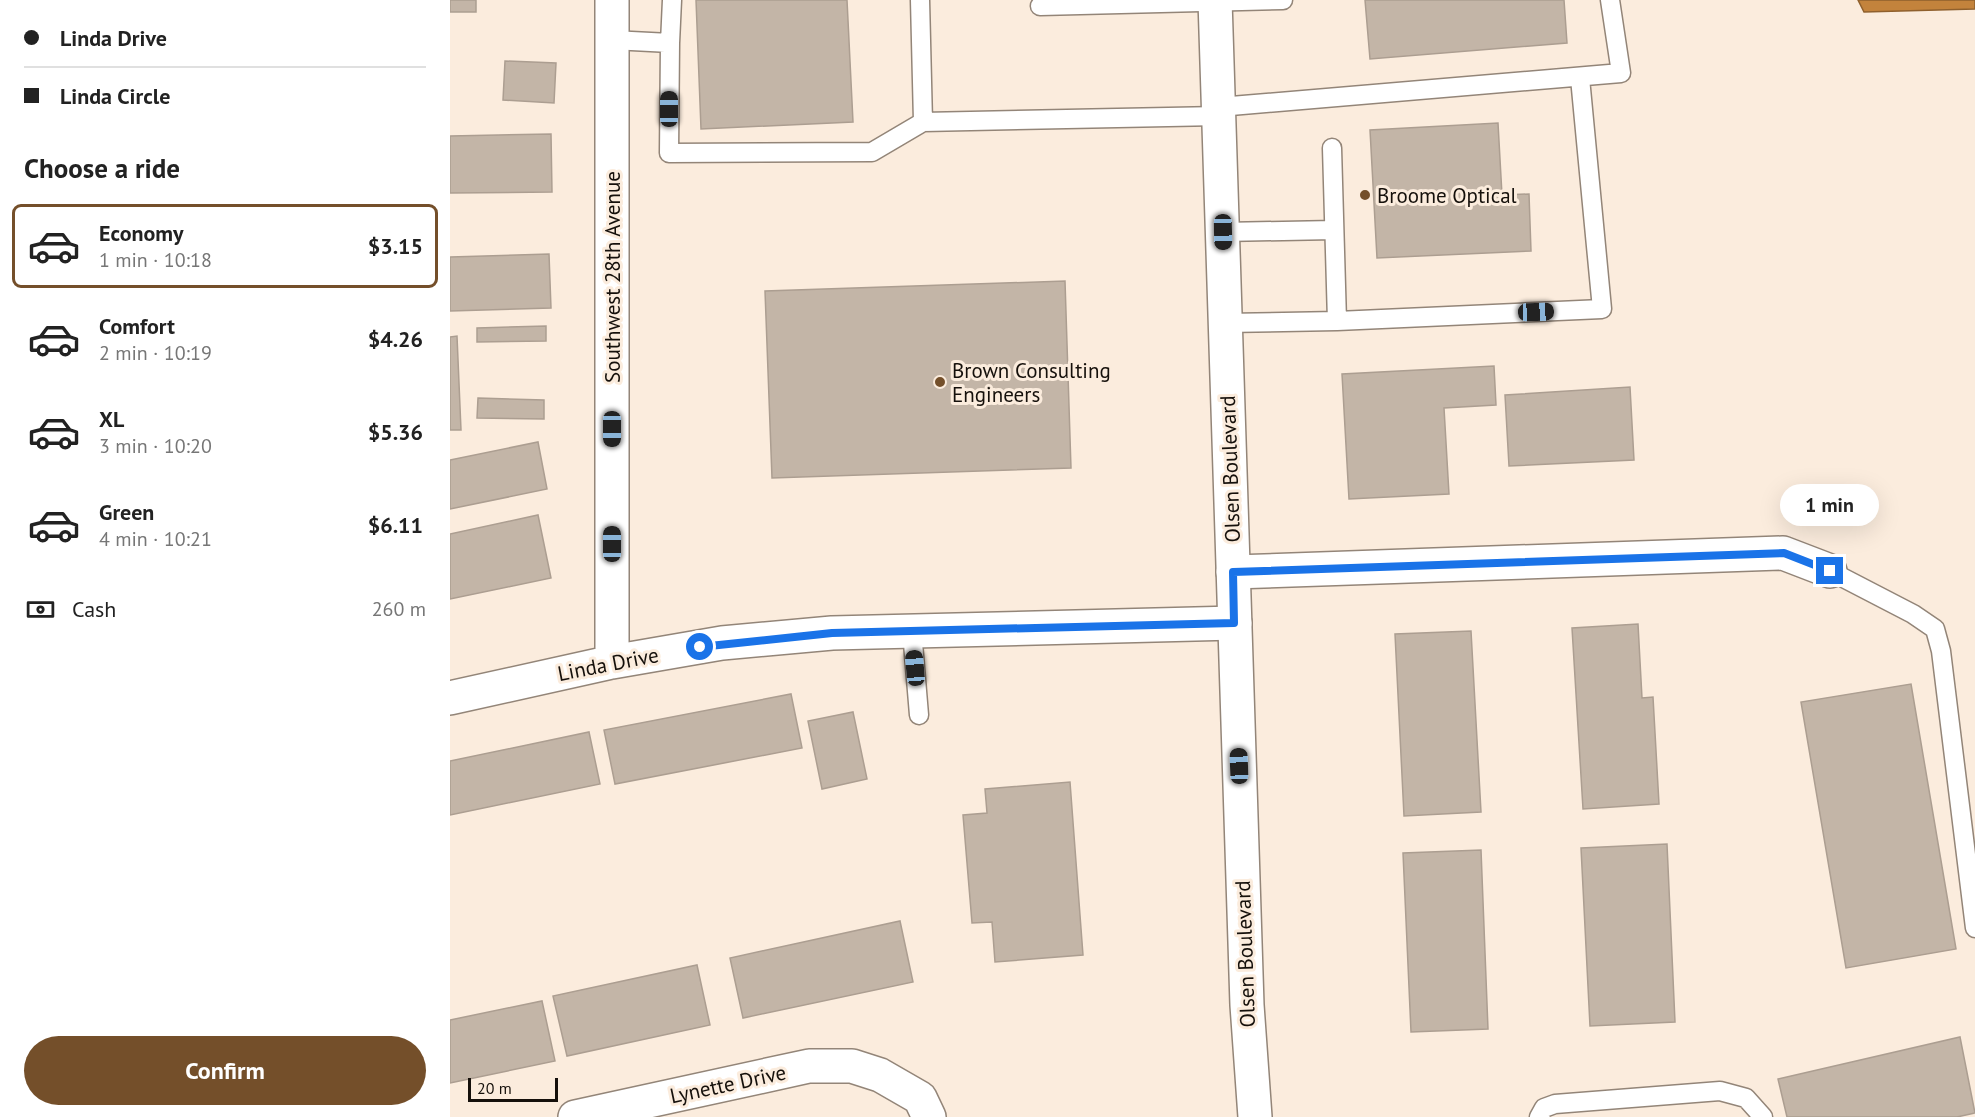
<!DOCTYPE html>
<meta charset="utf-8">
<style>
body{margin:0;font-family:"PT Sans",sans-serif;background:#f2f2f2;color:#222;height:100vh;display:flex;flex-direction:column;font-size:22px;white-space:nowrap}
*{box-sizing:border-box;margin:0}
p{font-size:20px;color:#767676}
.icon{flex:none;width:33px;height:33px;fill:none;stroke:currentColor;stroke-width:2;stroke-linecap:round;stroke-linejoin:round}
.map{position:relative;flex:1;overflow:hidden}
.panel{display:flex;flex-direction:column;background:#fff;width:450px}
.panel>*{flex:none}
.hud{display:grid;align-content:center;height:132px;padding:0 24px;background:#fff}
.scale{position:absolute;left:18px;bottom:15px;width:90px;box-sizing:border-box;padding-left:6px;border:3px solid #15100b;border-top:0;font-size:16px;line-height:21px;white-space:nowrap;color:#15100b;-webkit-text-stroke:4px #fbecdd;paint-order:stroke}
.end{position:absolute;width:27px;height:27px;margin:-14px;border:8px solid #1a73e8;background:#fff;box-shadow:0 0 0 3px #fff}
.from{border-radius:50%}
.bubble{position:absolute;height:42px;border-radius:21px;background:#fff;box-shadow:0 6px 24px #0002;font-size:20px;font-weight:700;line-height:42px;text-align:center}
.car{position:absolute;width:18px;height:36px;margin:-18px -9px;border-radius:8px;box-shadow:0 0 4px 2px #0007;background:linear-gradient(#222 24%,#8ab4d8 0 40%,#222 0 76%,#8ab4d8 0 86%,#222 0)}
.hud b{display:flex;align-items:center;gap:21px;height:57px;font-size:22px}
.hud b+b{border-top:2px solid #e0e0e0}
.hud i{width:15px;height:15px;background:#222}
ul{padding:0;list-style:none}
li{display:flex;align-items:center;gap:18px;height:84px;margin:0 12px 9px;padding:0 12px;border:3px solid transparent;border-radius:9px}
li div{flex:1}
li b{display:block;font-size:22px}
li em{font-style:normal;font-weight:700}
li.selected{border-color:#744f2a}
li>.icon{width:54px;height:54px;stroke-width:1.5}
h2{padding:0 24px;font-size:27px;line-height:72px}
.pay{display:flex;align-items:center;gap:15px;height:66px;padding:0 24px;font-size:22px}
.pay p{margin-inline-start:auto}
.button{display:flex;gap:12px;margin-top:auto;padding:12px 24px}
.button a{flex:1;height:69px;border-radius:36px;background:#744f2a;color:#fff;font-size:24px;font-weight:700;line-height:69px;text-align:center}
main{display:flex;flex:1;min-height:0}
.map>svg:first-child{display:block}
</style>
<main>
<section class="panel">
<div class="hud">
<b><i class="from"></i>Linda Drive</b>
<b><i></i>Linda Circle</b>
</div>
<h2>Choose a ride</h2>
<ul>
<li class="selected"><svg class="icon" aria-label="car" viewBox="0 0 24 24"><path d="M5 17H2v-5l4-1 3-4h7l3 4 3 1v5h-3M9 17h6M6 11h13"/><circle cx="7" cy="17" r="2"/><circle cx="17" cy="17" r="2"/></svg><div><b>Economy</b><p>1 min · 10:18</p></div><em>$3.15</em></li>
<li><svg class="icon" aria-label="car" viewBox="0 0 24 24"><path d="M5 17H2v-5l4-1 3-4h7l3 4 3 1v5h-3M9 17h6M6 11h13"/><circle cx="7" cy="17" r="2"/><circle cx="17" cy="17" r="2"/></svg><div><b>Comfort</b><p>2 min · 10:19</p></div><em>$4.26</em></li>
<li><svg class="icon" aria-label="car" viewBox="0 0 24 24"><path d="M5 17H2v-5l4-1 3-4h7l3 4 3 1v5h-3M9 17h6M6 11h13"/><circle cx="7" cy="17" r="2"/><circle cx="17" cy="17" r="2"/></svg><div><b>XL</b><p>3 min · 10:20</p></div><em>$5.36</em></li>
<li><svg class="icon" aria-label="car" viewBox="0 0 24 24"><path d="M5 17H2v-5l4-1 3-4h7l3 4 3 1v5h-3M9 17h6M6 11h13"/><circle cx="7" cy="17" r="2"/><circle cx="17" cy="17" r="2"/></svg><div><b>Green</b><p>4 min · 10:21</p></div><em>$6.11</em></li>
</ul>
<div class="pay"><svg class="icon" aria-label="cash" viewBox="0 0 24 24"><path d="M3 7h18v10H3z"/><circle cx="12" cy="12" r="2"/></svg>Cash<p>260 m</p></div>
<div class="button"><a>Confirm</a></div>
</section>
<div class="map">
<svg width="1525" height="1117" viewBox="0 0 1525 1117">
<rect width="100%" height="100%" fill="#fbecdd"/>
<path fill="#c3833c" stroke="#8f602d" stroke-width="1.5" d="M 1408,0 L 1525,0 L 1525,9 L 1414,12 Z"/>
<path fill="#c3b5a7" stroke="#ac9e91" stroke-width="1.5" d="M 0,0 L 26,0 L 26,12 L 0,12 Z
M 246,0 L 397,0 L 403,122 L 251,129 Z
M 915,0 L 1114,0 L 1117,43 L 920,59 Z
M 55,61 L 106,63 L 104,103 L 53,100 Z
M 1048,123 L 1052,195 L 1079,194 L 1081,251 L 927,258 L 920,130 Z
M 101,134 L 102,192 L 0,193 L 0,136 Z
M 99,254 L 101,308 L 0,311 L 0,257 Z
M 615,281 L 621,468 L 322,478 L 315,291 Z
M 96,326 L 96,341 L 27,342 L 27,328 Z
M 7,336 L 11,430 L 0,430 L 0,337 Z
M 1044,366 L 1046,405 L 994,408 L 999,494 L 899,499 L 892,374 Z
M 1180,387 L 1184,460 L 1059,466 L 1055,395 Z
M 28,398 L 94,400 L 94,419 L 27,418 Z
M 88,442 L 97,489 L 0,509 L 0,460 Z
M 88,515 L 101,578 L 0,599 L 0,534 Z
M 1188,624 L 1192,698 L 1203,697 L 1209,804 L 1133,809 L 1122,628 Z
M 1021,631 L 1031,812 L 954,816 L 945,634 Z
M 1461,684 L 1506,949 L 1396,968 L 1351,702 Z
M 341,694 L 352,748 L 165,784 L 154,730 Z
M 403,712 L 417,779 L 372,789 L 358,721 Z
M 139,732 L 150,784 L 0,815 L 0,761 Z
M 620,782 L 633,955 L 545,962 L 542,922 L 522,923 L 513,815 L 537,813 L 535,789 Z
M 1217,844 L 1225,1022 L 1140,1026 L 1131,848 Z
M 1031,850 L 1038,1029 L 961,1032 L 953,853 Z
M 450,921 L 463,982 L 293,1018 L 280,958 Z
M 247,965 L 260,1025 L 117,1056 L 103,996 Z
M 92,1001 L 105,1061 L 0,1083 L 0,1020 Z
M 1510,1037 L 1525,1113 L 1507,1117 L 1337,1117 L 1328,1079 Z"/>
<g fill="none" stroke-linecap="round" stroke-linejoin="round">
<defs>
<path id="lane" d="M 470,0 L 473,122 L 769,116
M 590,6 L 833,0
M 162,40 L 220,43 L 219,153 L 422,152 L 473,122
M 220,43 L 222,0
M 769,107 L 1171,73 L 1160,0
M 882,148 L 887,321 L 1152,309 L 1130,78
M 773,232 L 884,230
M 775,323 L 887,321
M 1380,571 L 1463,614 L 1485,629 L 1491,651 L 1525,928
M 462,631 L 469,715
M 1089,1117 L 1094,1108 L 1105,1104 L 1270,1091 L 1296,1098 L 1313,1117"/>
<path id="street" d="M 783,572 L 1333,553 L 1380,571
M 162,662 L 162,0
M 0,698 L 162,662 L 272,643 L 382,633 L 785,623
M 125,1117 L 359,1066 L 402,1066 L 430,1075 L 470,1098 L 479,1117"/>
<path id="secondary" d="M 765,0 L 797,1005 L 805,1117"/>
</defs>
<use href="#lane" stroke="#938578" stroke-width="21"/>
<use href="#street" stroke="#938578" stroke-width="36"/>
<use href="#secondary" stroke="#938578" stroke-width="36"/>
<use href="#lane" stroke="#fff" stroke-width="18"/>
<use href="#street" stroke="#fff" stroke-width="33"/>
<use href="#secondary" stroke="#fff" stroke-width="33"/>
</g>
<g fill="none" stroke-linecap="round" stroke-linejoin="round">
<path stroke="#1a73e8" stroke-width="8" d="M 250,647 L 382,633 L 784,623 L 783,572 L 1334,553 L 1380,571"/>
</g>
<g fill="#744f2a" stroke="#fbecdd" stroke-width="2">
<circle cx="915" cy="195" r="6"/>
<circle cx="490" cy="382" r="6"/>
</g>
<g text-anchor="middle" dominant-baseline="central" stroke-width="6" stroke-linejoin="round" paint-order="stroke">
<g font-size="21" fill="#15100b" stroke="#fbecdd" text-anchor="start">
<text x="927" y="195">Broome Optical</text>
<text x="502" y="370">Brown Consulting<tspan x="502" dy="24">Engineers</tspan></text>
</g>
<g font-size="21" fill="#15100b" stroke="#fbecdd">
<text transform="translate(162 277) rotate(-90)">Southwest 28th Avenue</text>
<text transform="translate(780 469) rotate(-92)">Olsen Boulevard</text>
<text transform="translate(158 664) rotate(-11)">Linda Drive</text>
<text transform="translate(795 954) rotate(-92)">Olsen Boulevard</text>
<text transform="translate(278 1084) rotate(-12)">Lynette Drive</text>
</g>
</g>
</svg>
<div class="scale">20 m</div>
<i class="end from" style="left:250px;top:647px"></i>
<i class="end" style="left:1380px;top:571px"></i>
<div class="bubble" style="left:1330px;top:484px;width:99px">1 min</div>
<i class="car" style="left:219px;top:109px;rotate:0deg"></i>
<i class="car" style="left:773px;top:232px;rotate:179deg"></i>
<i class="car" style="left:1086px;top:312px;rotate:88deg"></i>
<i class="car" style="left:162px;top:429px;rotate:180deg"></i>
<i class="car" style="left:162px;top:544px;rotate:0deg"></i>
<i class="car" style="left:465px;top:668px;rotate:355deg"></i>
<i class="car" style="left:789px;top:766px;rotate:358deg"></i>
</div>
</main>
